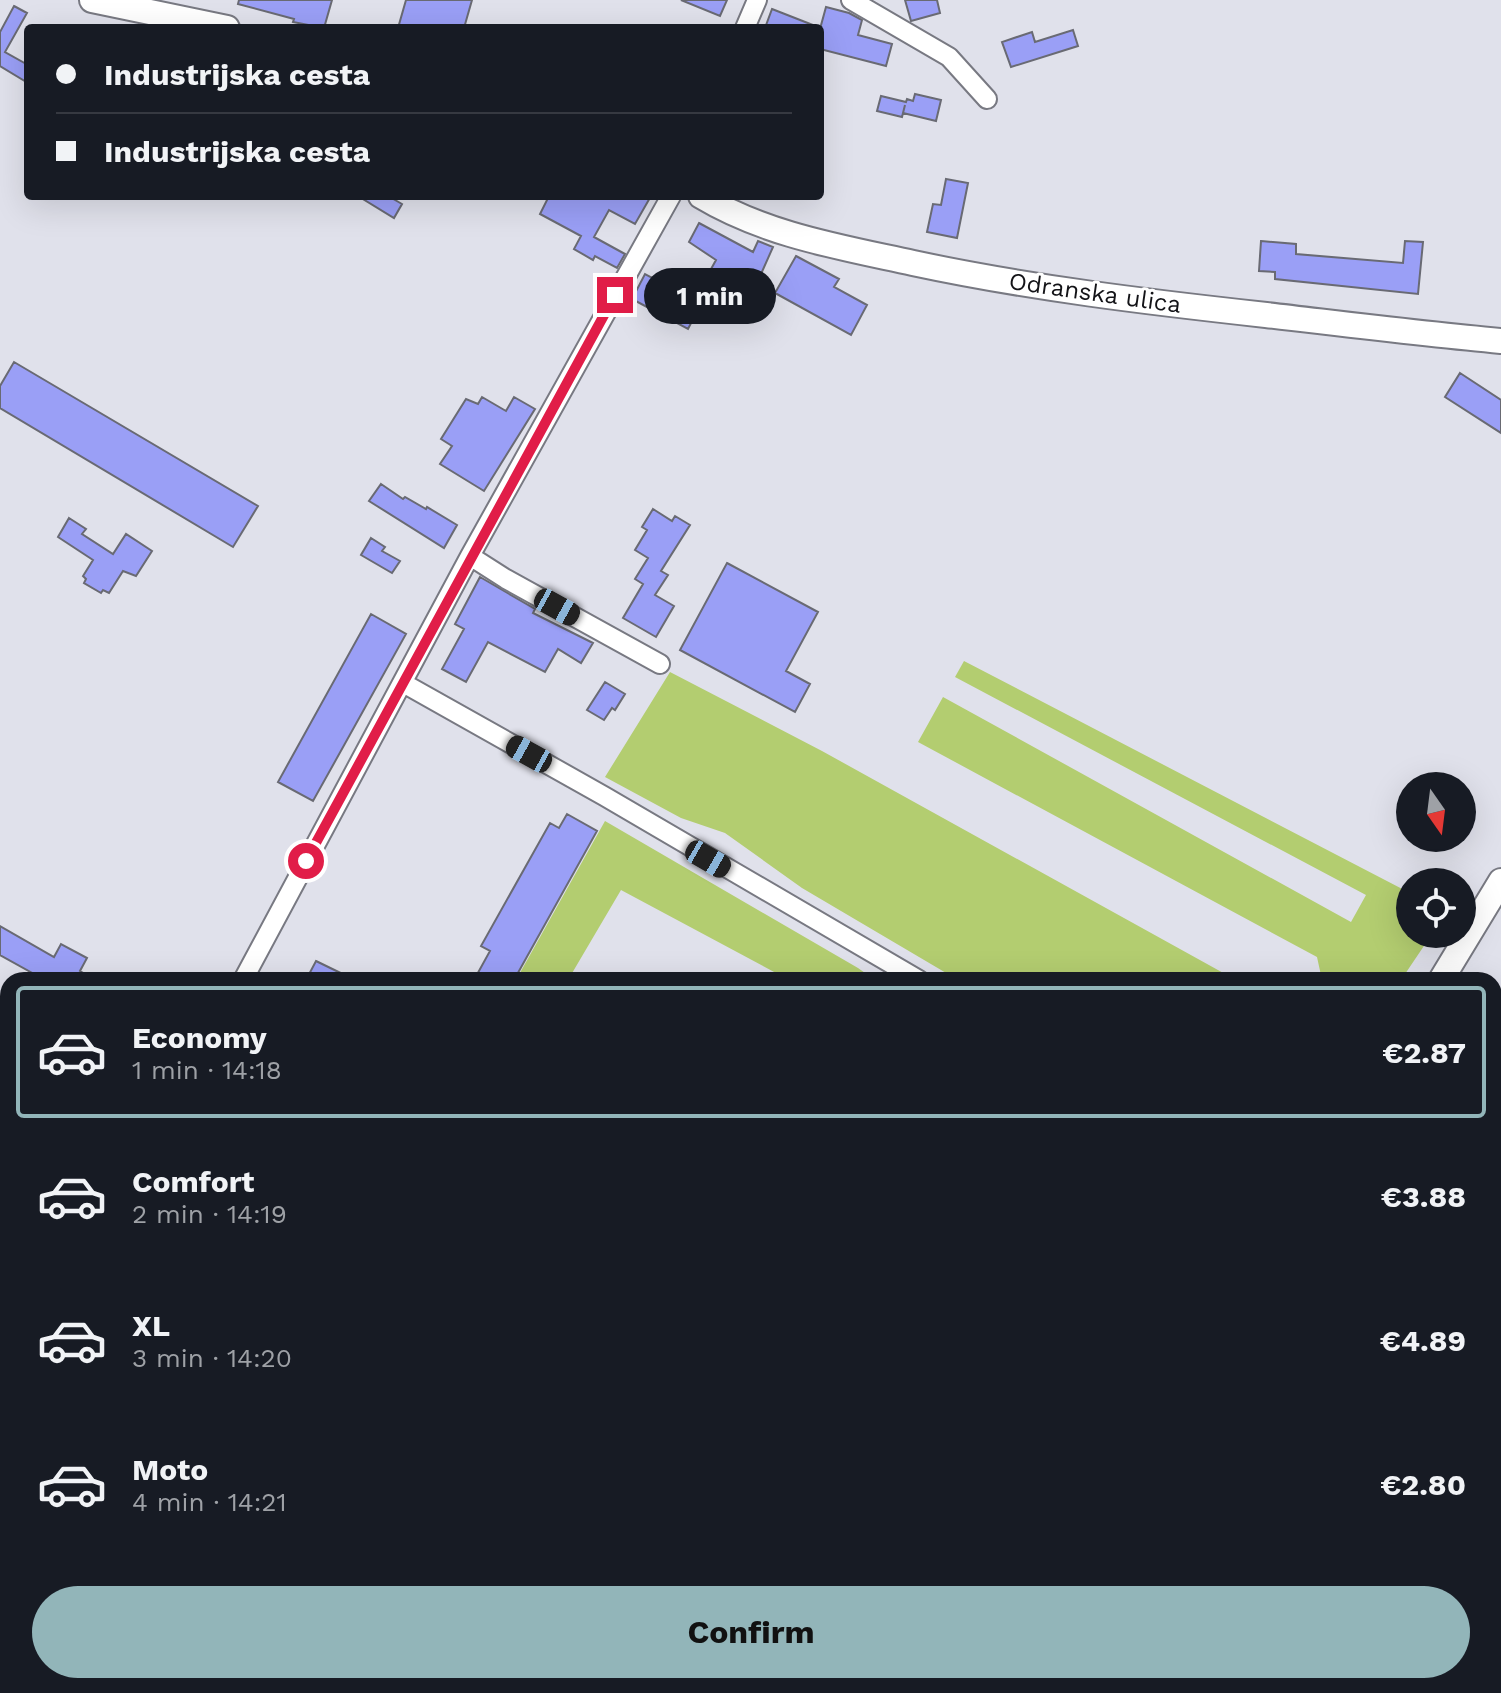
<!DOCTYPE html>
<meta charset="utf-8">
<style>
body{margin:0;font-family:"Work Sans",sans-serif;background:#20242c;color:#f1f3f6;height:100vh;display:flex;flex-direction:column;font-size:30px;white-space:nowrap}
*{box-sizing:border-box;margin:0}
p{font-size:26px;color:#9ea1a6}
.icon{flex:none;width:44px;height:44px;fill:none;stroke:currentColor;stroke-width:2;stroke-linecap:round;stroke-linejoin:round}
.map{position:relative;flex:1;overflow:hidden}
.side{position:absolute;left:0px;top:972px;width:1502px;height:722px;display:flex;flex-direction:column;background:#171b24;border-radius:24px 24px 0 0;box-shadow:0 8px 32px #0002}
.side>*{flex:none}
.guide{position:absolute;left:24px;top:24px;width:800px;height:176px;border-radius:8px;box-shadow:0 8px 32px #0002;display:grid;align-content:center;height:176px;padding:0 32px;background:#171b24}
.needle{width:52px;rotate:166deg}
.buttons{position:absolute;left:1396px;top:772px;display:grid;gap:16px}
.buttons a{display:grid;place-items:center;width:80px;height:80px;border-radius:50%;background:#171b24;box-shadow:0 8px 32px #0002;font-size:40px}
.end{position:absolute;width:36px;height:36px;margin:-18px;border:10px solid #e11d48;background:#fff;box-shadow:0 0 0 4px #fff}
.from{border-radius:50%}
.bubble{position:absolute;height:56px;border-radius:28px;background:#171b24;box-shadow:0 8px 32px #0002;font-size:26px;font-weight:700;line-height:56px;text-align:center}
.car{position:absolute;width:24px;height:48px;margin:-24px -12px;border-radius:10px;box-shadow:0 0 6px 2px #0007;background:linear-gradient(#222 24%,#8ab4d8 0 40%,#222 0 76%,#8ab4d8 0 86%,#222 0)}
.guide b{display:flex;align-items:center;gap:28px;height:76px;font-size:30px}
.guide b+b{border-top:2px solid #363941}
.guide i{width:20px;height:20px;background:#f1f3f6}
ul{padding:14px 0 0;list-style:none}
li{display:flex;align-items:center;gap:24px;height:132px;margin:0 16px 12px;padding:0 16px;border:4px solid transparent;border-radius:8px}
li div{flex:1}
li b{display:block;font-size:30px}
li em{font-style:normal;font-weight:700}
li.current{border-color:#92b5b9}
li>.icon{width:72px;height:72px;stroke-width:1.5}
.button{display:flex;gap:16px;margin-top:auto;padding:16px 32px}
.button a{flex:1;height:92px;border-radius:48px;background:#92b5b9;color:#111;font-size:32px;font-weight:700;line-height:92px;text-align:center}
.map>svg:first-child{display:block}
</style>
<div class="map">
<svg width="1501" height="1693" viewBox="0 0 1501 1693">
<rect width="100%" height="100%" fill="#e0e1eb"/>
<path fill="#b3cd70" d="M 964,661 L 1410,893 L 1410,934 L 1432,934 L 1401,980 L 1322,980 L 1317,957 L 918,742 L 943,697 L 1351,922 L 1366,895 L 955,677 Z
M 670,672 L 822,751 L 1236,980 L 958,980 L 802,888 L 725,833 L 681,818 L 605,777 Z
M 605,821 L 858,968 L 875,980 L 789,980 L 621,890 L 568,980 L 516,980 Z
M 872,1686 L 994,1686 L 993,1693 L 885,1693 Z"/>
<path fill="#9a9ff6" stroke="#696a73" stroke-width="2" d="M 239,0 L 332,0 L 324,28 L 293,22 L 294,19 L 238,4 Z
M 406,0 L 472,0 L 464,28 L 398,28 Z
M 681,0 L 727,0 L 720,16 Z
M 905,0 L 937,0 L 940,13 L 911,21 Z
M 14,6 L 27,13 L 5,52 L 28,65 L 28,83 L 0,66 L 0,32 Z
M 826,7 L 849,13 L 862,20 L 858,35 L 892,44 L 886,66 L 820,49 L 820,29 Z
M 772,9 L 818,27 L 818,28 L 765,28 Z
M 1073,30 L 1078,46 L 1011,67 L 1002,42 L 1032,32 L 1035,42 Z
M 915,94 L 941,100 L 936,121 L 903,113 L 905,105 L 902,117 L 877,111 L 881,96 L 906,102 L 907,99 L 913,101 Z
M 946,179 L 968,183 L 957,238 L 927,232 L 933,204 L 941,205 Z
M 358,196 L 388,196 L 402,204 L 394,218 Z
M 549,196 L 651,196 L 635,224 L 609,210 L 594,237 L 625,254 L 617,268 L 595,256 L 593,260 L 574,249 L 581,236 L 540,214 Z
M 699,223 L 753,252 L 758,241 L 773,247 L 757,283 L 737,272 L 713,314 L 700,306 L 688,329 L 632,299 L 645,274 L 694,300 L 716,260 L 689,242 Z
M 1261,241 L 1296,244 L 1296,254 L 1403,263 L 1405,241 L 1423,242 L 1418,294 L 1275,279 L 1275,272 L 1259,271 Z
M 796,256 L 839,279 L 834,287 L 867,305 L 851,335 L 775,293 Z
M 14,362 L 258,506 L 233,547 L 0,408 L 0,386 Z
M 1460,373 L 1501,400 L 1501,433 L 1445,397 Z
M 482,397 L 506,411 L 514,397 L 535,409 L 484,491 L 440,464 L 452,446 L 441,439 L 466,399 L 478,404 Z
M 381,484 L 403,499 L 405,497 L 426,509 L 427,507 L 457,525 L 444,548 L 369,501 Z
M 653,509 L 672,521 L 675,516 L 690,525 L 661,571 L 668,575 L 655,595 L 674,606 L 656,637 L 623,618 L 643,584 L 635,579 L 648,558 L 635,550 L 647,530 L 642,527 Z
M 69,518 L 86,529 L 82,534 L 113,554 L 126,534 L 152,551 L 136,576 L 123,571 L 109,593 L 103,590 L 101,593 L 84,583 L 86,579 L 83,576 L 93,560 L 58,537 Z
M 371,538 L 385,547 L 382,551 L 400,561 L 392,573 L 361,555 Z
M 727,563 L 818,612 L 786,671 L 810,684 L 795,712 L 680,650 Z
M 480,577 L 535,609 L 533,613 L 593,643 L 581,663 L 558,649 L 545,672 L 488,642 L 466,682 L 442,669 L 464,629 L 455,624 Z
M 371,614 L 406,634 L 313,801 L 278,782 Z
M 605,682 L 625,694 L 615,710 L 612,708 L 604,720 L 587,710 Z
M 567,814 L 597,831 L 514,980 L 474,980 L 490,951 L 481,946 L 550,823 L 559,828 Z
M 0,926 L 54,957 L 61,944 L 87,958 L 80,971 L 95,980 L 45,980 L 0,955 Z
M 316,961 L 355,980 L 306,980 Z"/>
<g fill="none" stroke-linecap="round" stroke-linejoin="round">
<defs>
<path id="minor" d="M 851,0 L 949,57 L 987,99
M 745,28 L 757,0
M 470,556 L 506,579 L 660,664
M 403,683 L 604,796 L 919,980
M 243,980 L 470,556 L 671,196
M 0,1425 L 8,1411"/>
<path id="major" d="M 92,0 L 227,28
M 701,196 C 766,235 840,247 913,263 C 1030,288 1148,302 1266,315 C 1344,324 1423,334 1501,341
M 1441,980 L 1501,881
M 1028,1693 L 1030,1686"/>
</defs>
<use href="#minor" stroke="#787982" stroke-width="22"/>
<use href="#major" stroke="#787982" stroke-width="28"/>
<use href="#minor" stroke="#fff" stroke-width="18"/>
<use href="#major" stroke="#fff" stroke-width="24"/>
</g>
<g fill="none" stroke-linecap="round" stroke-linejoin="round">
<path stroke="#e11d48" stroke-width="10" d="M 306,861 L 615,295"/>
</g>
<g text-anchor="middle" dominant-baseline="central" stroke-width="6" stroke-linejoin="round" paint-order="stroke">
<g font-size="24" fill="#131317" stroke="#fff">
<text transform="translate(1095 293) rotate(8)">Odranska ulica</text>
</g>
</g>
</svg>
<div class="buttons">
<a><svg class="needle" viewBox="-14 -14 28 28"><path d="M0-13l5 13h-10z" fill="#e53935"/><path d="M0 13l5-13h-10z" fill="#9ea1a6"/></svg></a>
<a><svg class="icon" aria-label="locate" viewBox="0 0 24 24"><circle cx="12" cy="12" r="6"/><path d="M12 2v4M12 18v4M2 12h4M18 12h4"/></svg></a>
</div>
<i class="end from" style="left:306px;top:861px"></i>
<i class="end" style="left:615px;top:295px"></i>
<div class="bubble" style="left:644px;top:268px;width:132px">1 min</div>
<i class="car" style="left:557px;top:607px;rotate:119deg"></i>
<i class="car" style="left:529px;top:754px;rotate:299deg"></i>
<i class="car" style="left:708px;top:859px;rotate:120deg"></i>
<div class="guide">
<b><i class="from"></i>Industrijska cesta</b>
<b><i></i>Industrijska cesta</b>
</div>
<section class="side">
<ul>
<li class="current"><svg class="icon" aria-label="car" viewBox="0 0 24 24"><path d="M5 17H2v-5l4-1 3-4h7l3 4 3 1v5h-3M9 17h6M6 11h13"/><circle cx="7" cy="17" r="2"/><circle cx="17" cy="17" r="2"/></svg><div><b>Economy</b><p>1 min · 14:18</p></div><em>€2.87</em></li>
<li><svg class="icon" aria-label="car" viewBox="0 0 24 24"><path d="M5 17H2v-5l4-1 3-4h7l3 4 3 1v5h-3M9 17h6M6 11h13"/><circle cx="7" cy="17" r="2"/><circle cx="17" cy="17" r="2"/></svg><div><b>Comfort</b><p>2 min · 14:19</p></div><em>€3.88</em></li>
<li><svg class="icon" aria-label="car" viewBox="0 0 24 24"><path d="M5 17H2v-5l4-1 3-4h7l3 4 3 1v5h-3M9 17h6M6 11h13"/><circle cx="7" cy="17" r="2"/><circle cx="17" cy="17" r="2"/></svg><div><b>XL</b><p>3 min · 14:20</p></div><em>€4.89</em></li>
<li><svg class="icon" aria-label="car" viewBox="0 0 24 24"><path d="M5 17H2v-5l4-1 3-4h7l3 4 3 1v5h-3M9 17h6M6 11h13"/><circle cx="7" cy="17" r="2"/><circle cx="17" cy="17" r="2"/></svg><div><b>Moto</b><p>4 min · 14:21</p></div><em>€2.80</em></li>
</ul>
<div class="button"><a>Confirm</a></div>
</section>
</div>
